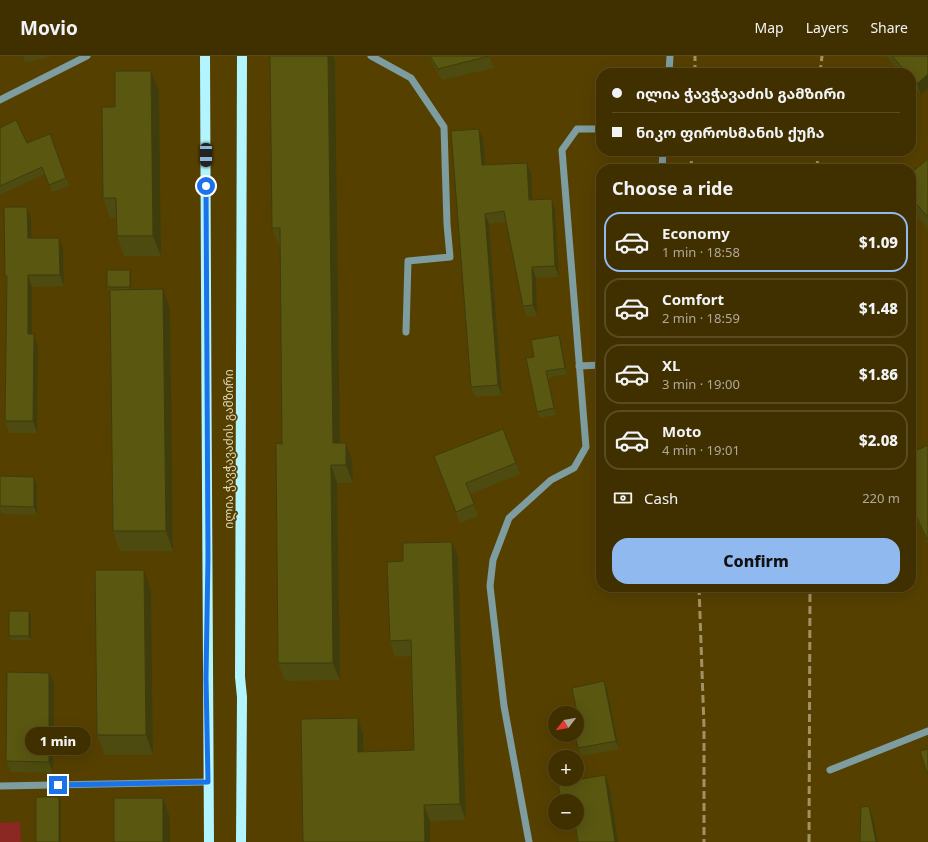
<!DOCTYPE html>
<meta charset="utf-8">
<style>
body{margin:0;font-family:"Noto Sans","Noto Sans Georgian",sans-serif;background:#4b3c0f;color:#f1f3f6;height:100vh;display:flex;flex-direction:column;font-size:15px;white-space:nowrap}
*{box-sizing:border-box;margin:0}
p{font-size:13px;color:#aea999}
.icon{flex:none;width:22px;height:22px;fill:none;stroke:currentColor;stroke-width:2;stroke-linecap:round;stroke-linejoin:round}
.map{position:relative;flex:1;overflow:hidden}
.panel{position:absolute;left:596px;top:108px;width:320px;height:428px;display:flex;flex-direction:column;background:#403000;border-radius:16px;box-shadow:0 4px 16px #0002,0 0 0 1px #594b22}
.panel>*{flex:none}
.guide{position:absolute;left:596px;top:12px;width:320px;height:88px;border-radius:16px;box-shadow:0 4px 16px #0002,0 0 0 1px #594b22;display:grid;align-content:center;height:88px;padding:0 16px;background:#403000}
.needle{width:26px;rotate:239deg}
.controls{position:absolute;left:548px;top:650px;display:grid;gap:8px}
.controls a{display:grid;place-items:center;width:36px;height:36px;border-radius:50%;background:#403000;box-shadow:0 4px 16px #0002,0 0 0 1px #594b22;font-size:20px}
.end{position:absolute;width:18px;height:18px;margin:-9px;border:5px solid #1a73e8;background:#fff;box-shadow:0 0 0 2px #fff}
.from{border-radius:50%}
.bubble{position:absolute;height:28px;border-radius:14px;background:#403000;box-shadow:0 4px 16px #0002,0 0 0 1px #594b22;font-size:13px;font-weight:800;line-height:28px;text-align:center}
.car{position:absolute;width:12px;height:24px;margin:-12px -6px;border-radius:5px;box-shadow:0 0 3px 1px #0007;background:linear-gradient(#222 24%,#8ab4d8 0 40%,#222 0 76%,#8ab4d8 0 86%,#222 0)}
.guide b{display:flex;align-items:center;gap:14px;height:38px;font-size:15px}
.guide b+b{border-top:1px solid #594b22}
.guide i{width:10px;height:10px;background:#f1f3f6}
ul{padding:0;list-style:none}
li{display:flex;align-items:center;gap:12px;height:60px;margin:0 8px 6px;padding:0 8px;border:2px solid #594b22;border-radius:16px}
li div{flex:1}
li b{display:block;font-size:15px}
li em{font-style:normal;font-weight:800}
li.on{border-color:#90b9f0}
li>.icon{width:36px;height:36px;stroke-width:1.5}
h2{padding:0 16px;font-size:18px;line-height:48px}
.pay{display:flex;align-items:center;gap:10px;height:44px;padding:0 16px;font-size:15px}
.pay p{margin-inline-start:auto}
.primary-button{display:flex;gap:8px;margin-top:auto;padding:8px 16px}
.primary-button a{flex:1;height:46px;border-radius:16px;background:#90b9f0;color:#111;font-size:16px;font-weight:800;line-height:46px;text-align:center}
header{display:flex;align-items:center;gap:24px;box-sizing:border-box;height:56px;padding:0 20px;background:#403000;border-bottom:1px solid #594b22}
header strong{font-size:19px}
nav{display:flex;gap:22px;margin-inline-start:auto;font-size:14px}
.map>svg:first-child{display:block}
</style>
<header>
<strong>Movio</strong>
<nav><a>Map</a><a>Layers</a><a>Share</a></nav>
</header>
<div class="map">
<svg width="928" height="786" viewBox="0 0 928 786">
<rect width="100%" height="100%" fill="#564000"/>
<path fill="#8b2823" d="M 20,766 L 21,786 L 0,786 L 0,767 Z"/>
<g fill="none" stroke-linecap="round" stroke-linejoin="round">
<path stroke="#7d9da1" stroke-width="7" d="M 371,0 L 411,22 L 444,71 L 447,168 L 450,201 L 408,205 L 406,276
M 669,17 L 670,0
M 0,44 L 87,0
M 662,113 L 663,95
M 579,310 L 601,309
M 830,714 L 928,675
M 0,730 L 208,726
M 529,786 L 504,650 L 490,530 L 493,504 L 509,462 L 551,424 L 574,412 L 586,391 L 562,94 L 577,73 L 601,73"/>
<path stroke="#b2f5fe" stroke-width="10" d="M 205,0 C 207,262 206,524 209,786
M 241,786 L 242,641 L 240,621 L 242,0"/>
<path stroke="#a29165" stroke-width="3" stroke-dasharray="8 4" stroke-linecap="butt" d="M 695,17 L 695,0
M 820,17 L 822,0
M 691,113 L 692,95
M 817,113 L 818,95
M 699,531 L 704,671 L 704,786
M 809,786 L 810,531"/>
</g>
<path fill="#4d4b0f" d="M 23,0 L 50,0 L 50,1 L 25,7 Z
M 428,0 L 489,0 L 494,12 L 442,24 Z
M 886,0 L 928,0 L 921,39 L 911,28 L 911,17 L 901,17 Z
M 335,4 L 339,387 L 352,404 L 353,427 L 337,427 L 340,624 L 285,625 L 278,607 L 282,388 L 280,190 L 279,190 L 272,172 Z
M 151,15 L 159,35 L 161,200 L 124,200 L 117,180 L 117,162 L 110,162 L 103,142 Z
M 0,72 L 27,87 L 50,78 L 69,130 L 52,136 L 45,118 L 0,139 Z
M 483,83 L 485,109 L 527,107 L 531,118 L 532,144 L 552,143 L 555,154 L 559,221 L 536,222 L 537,260 L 527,261 L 523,250 L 506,166 L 489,168 L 502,339 L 475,341 L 471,331 Z
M 928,103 L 928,173 L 911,153 L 911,117 Z
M 27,151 L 31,162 L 32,182 L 59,182 L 63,193 L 64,230 L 32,231 L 32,278 L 34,278 L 38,290 L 37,377 L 9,377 L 5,365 L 6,224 L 5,220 Z
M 131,218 L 131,234 L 170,253 L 173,495 L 120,495 L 113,475 L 110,235 L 108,235 L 107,231 Z
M 561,286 L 567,318 L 548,322 L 556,359 L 540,362 L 537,356 L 534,301 Z
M 928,389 L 928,488 L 911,453 L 911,397 Z
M 434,400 L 516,407 L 520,418 L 470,438 L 478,460 L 460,467 Z
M 0,420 L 37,429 L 37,459 L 2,458 L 0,453 Z
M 452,486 L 458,501 L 466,764 L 430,765 L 430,786 L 303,786 L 363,678 L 364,695 L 414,694 L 411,600 L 395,601 L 390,585 L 403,505 Z
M 144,514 L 151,534 L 153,699 L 105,699 L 97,679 Z
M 31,559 L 31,584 L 11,584 L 9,580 Z
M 604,625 L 607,633 L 619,693 L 581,700 L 578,692 L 580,671 Z
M 54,628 L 53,717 L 11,716 L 6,705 Z
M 605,719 L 610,733 L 618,786 L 577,786 L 575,768 L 568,769 L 567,767 L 577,767 L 577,745 L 561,745 L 558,727 Z"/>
<path fill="#3f3d0c" d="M 328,0 L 333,0 L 335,4 L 340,404 L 333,387 Z
M 151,15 L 159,35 L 161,200 L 153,180 Z
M 928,18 L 928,32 L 921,39 L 917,28 Z
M 479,73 L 483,83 L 486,120 L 482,109 Z
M 527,107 L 531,118 L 533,155 L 529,144 Z
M 552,143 L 555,154 L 559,221 L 555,210 Z
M 27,151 L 31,162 L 32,193 L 28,182 Z
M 485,158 L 489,168 L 502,339 L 498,329 Z
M 59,182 L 63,193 L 64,230 L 60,219 Z
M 532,211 L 536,222 L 537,260 L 533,249 Z
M 130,214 L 131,218 L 131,235 L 130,231 Z
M 28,219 L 32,231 L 32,290 L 28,278 Z
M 163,233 L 170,253 L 173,495 L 166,475 Z
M 34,278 L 38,290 L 37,377 L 33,365 Z
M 559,279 L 561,286 L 567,318 L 565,312 Z
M 546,315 L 548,322 L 556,359 L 554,352 Z
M 346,387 L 352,404 L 353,427 L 346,409 Z
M 331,409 L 337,427 L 340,624 L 333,607 Z
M 34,421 L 37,429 L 37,459 L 34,451 Z
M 452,486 L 458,501 L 466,764 L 460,748 Z
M 144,514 L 151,534 L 153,699 L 146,679 Z
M 29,555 L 31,559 L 31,584 L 29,580 Z
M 49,617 L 54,628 L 53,717 L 49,706 Z
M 604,625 L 607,633 L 619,693 L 616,685 Z
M 358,662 L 363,678 L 364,711 L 358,696 Z
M 605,719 L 610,733 L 618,786 L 615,786 Z
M 59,741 L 61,745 L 61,786 L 59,786 Z
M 163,742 L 170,762 L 170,786 L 163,786 Z
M 424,749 L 430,765 L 430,786 L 425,786 Z
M 869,750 L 873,762 L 878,786 L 876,786 Z"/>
<path fill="#5a5711" stroke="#3f3d0c" d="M 270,0 L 328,0 L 333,387 L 346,387 L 346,409 L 331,409 L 333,607 L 278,607 L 276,387 L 282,388 L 280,172 L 272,172 Z
M 430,0 L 489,0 L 438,13 Z
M 892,0 L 928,0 L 928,18 L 917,28 L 911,21 L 911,17 L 907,17 Z
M 115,15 L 151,15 L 153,180 L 117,180 L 116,142 L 103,142 L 102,51 L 115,51 Z
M 16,64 L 27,87 L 50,78 L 66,122 L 49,129 L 42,111 L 0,130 L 0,72 Z
M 479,73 L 482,109 L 527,107 L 529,144 L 552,143 L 555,210 L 532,211 L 533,249 L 523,250 L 504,155 L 485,158 L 498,329 L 471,331 L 451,75 Z
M 928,103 L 928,161 L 911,142 L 911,117 Z
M 4,151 L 27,151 L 28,182 L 59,182 L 60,219 L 28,219 L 28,278 L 34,278 L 33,365 L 5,365 L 7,220 L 5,220 Z
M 107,214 L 130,214 L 130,231 L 107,231 Z
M 163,233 L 166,475 L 113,475 L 110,234 Z
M 559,279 L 565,312 L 546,315 L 554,352 L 537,356 L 526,302 L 534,301 L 531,284 Z
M 503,373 L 516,407 L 466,427 L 474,448 L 456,456 L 434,400 Z
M 928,389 L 928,482 L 927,483 L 911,449 L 911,397 Z
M 0,420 L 34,421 L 34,451 L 0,450 Z
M 452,486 L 460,748 L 424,749 L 425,786 L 303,786 L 301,663 L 358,662 L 358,696 L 414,694 L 411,584 L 390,585 L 387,506 L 403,505 L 403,487 Z
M 95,514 L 144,514 L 146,679 L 97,679 Z
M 9,555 L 29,555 L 29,580 L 9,580 Z
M 7,616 L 49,617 L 49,706 L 6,705 Z
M 604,625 L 616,685 L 578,692 L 575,679 L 577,679 L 577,671 L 580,671 L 572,632 Z
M 928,693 L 928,717 L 927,717 L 920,695 Z
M 605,719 L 615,786 L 578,786 L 575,767 L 577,767 L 577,745 L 561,745 L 558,727 Z
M 36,741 L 59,741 L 59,786 L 36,786 Z
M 114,742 L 163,742 L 163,786 L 114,786 Z
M 869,750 L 876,786 L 860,786 L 861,751 Z"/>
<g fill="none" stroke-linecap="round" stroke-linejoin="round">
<path stroke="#1a73e8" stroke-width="5" d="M 58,729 L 208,726 L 206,621 L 208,501 L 206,130"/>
</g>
<g text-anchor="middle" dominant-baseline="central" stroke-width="3.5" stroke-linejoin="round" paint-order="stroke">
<g font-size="12" fill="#ded2b6" stroke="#564000">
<text transform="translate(228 393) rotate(-90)">ილია ჭავჭავაძის გამზირი</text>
</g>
</g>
</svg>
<div class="controls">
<a><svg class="needle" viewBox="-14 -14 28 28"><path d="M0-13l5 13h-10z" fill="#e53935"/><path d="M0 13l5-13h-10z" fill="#aea999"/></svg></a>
<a>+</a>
<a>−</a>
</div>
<i class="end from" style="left:206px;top:130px"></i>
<i class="end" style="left:58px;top:729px"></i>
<div class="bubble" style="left:25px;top:671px;width:66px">1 min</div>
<i class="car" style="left:206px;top:99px;rotate:180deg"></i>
<div class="guide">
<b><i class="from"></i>ილია ჭავჭავაძის გამზირი</b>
<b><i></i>ნიკო ფიროსმანის ქუჩა</b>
</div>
<section class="panel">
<h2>Choose a ride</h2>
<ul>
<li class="on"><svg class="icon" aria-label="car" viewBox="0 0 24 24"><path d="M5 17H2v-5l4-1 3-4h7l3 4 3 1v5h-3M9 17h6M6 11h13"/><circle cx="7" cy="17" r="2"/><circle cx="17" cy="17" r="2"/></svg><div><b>Economy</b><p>1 min · 18:58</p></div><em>$1.09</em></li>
<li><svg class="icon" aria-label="car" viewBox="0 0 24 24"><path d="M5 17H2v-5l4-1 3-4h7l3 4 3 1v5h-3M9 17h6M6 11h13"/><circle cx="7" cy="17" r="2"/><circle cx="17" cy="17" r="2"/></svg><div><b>Comfort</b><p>2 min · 18:59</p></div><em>$1.48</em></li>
<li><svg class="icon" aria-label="car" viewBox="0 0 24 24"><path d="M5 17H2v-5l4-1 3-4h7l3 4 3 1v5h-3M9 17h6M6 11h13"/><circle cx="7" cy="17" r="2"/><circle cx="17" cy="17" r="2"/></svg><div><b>XL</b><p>3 min · 19:00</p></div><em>$1.86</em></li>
<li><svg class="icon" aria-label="car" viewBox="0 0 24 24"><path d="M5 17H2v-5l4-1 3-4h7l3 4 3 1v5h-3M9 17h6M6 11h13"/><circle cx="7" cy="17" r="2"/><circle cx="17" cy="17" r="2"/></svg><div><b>Moto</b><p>4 min · 19:01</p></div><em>$2.08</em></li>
</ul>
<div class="pay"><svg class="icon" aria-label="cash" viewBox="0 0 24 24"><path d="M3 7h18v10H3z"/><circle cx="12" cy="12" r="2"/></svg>Cash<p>220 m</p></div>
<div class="primary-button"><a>Confirm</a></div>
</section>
</div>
